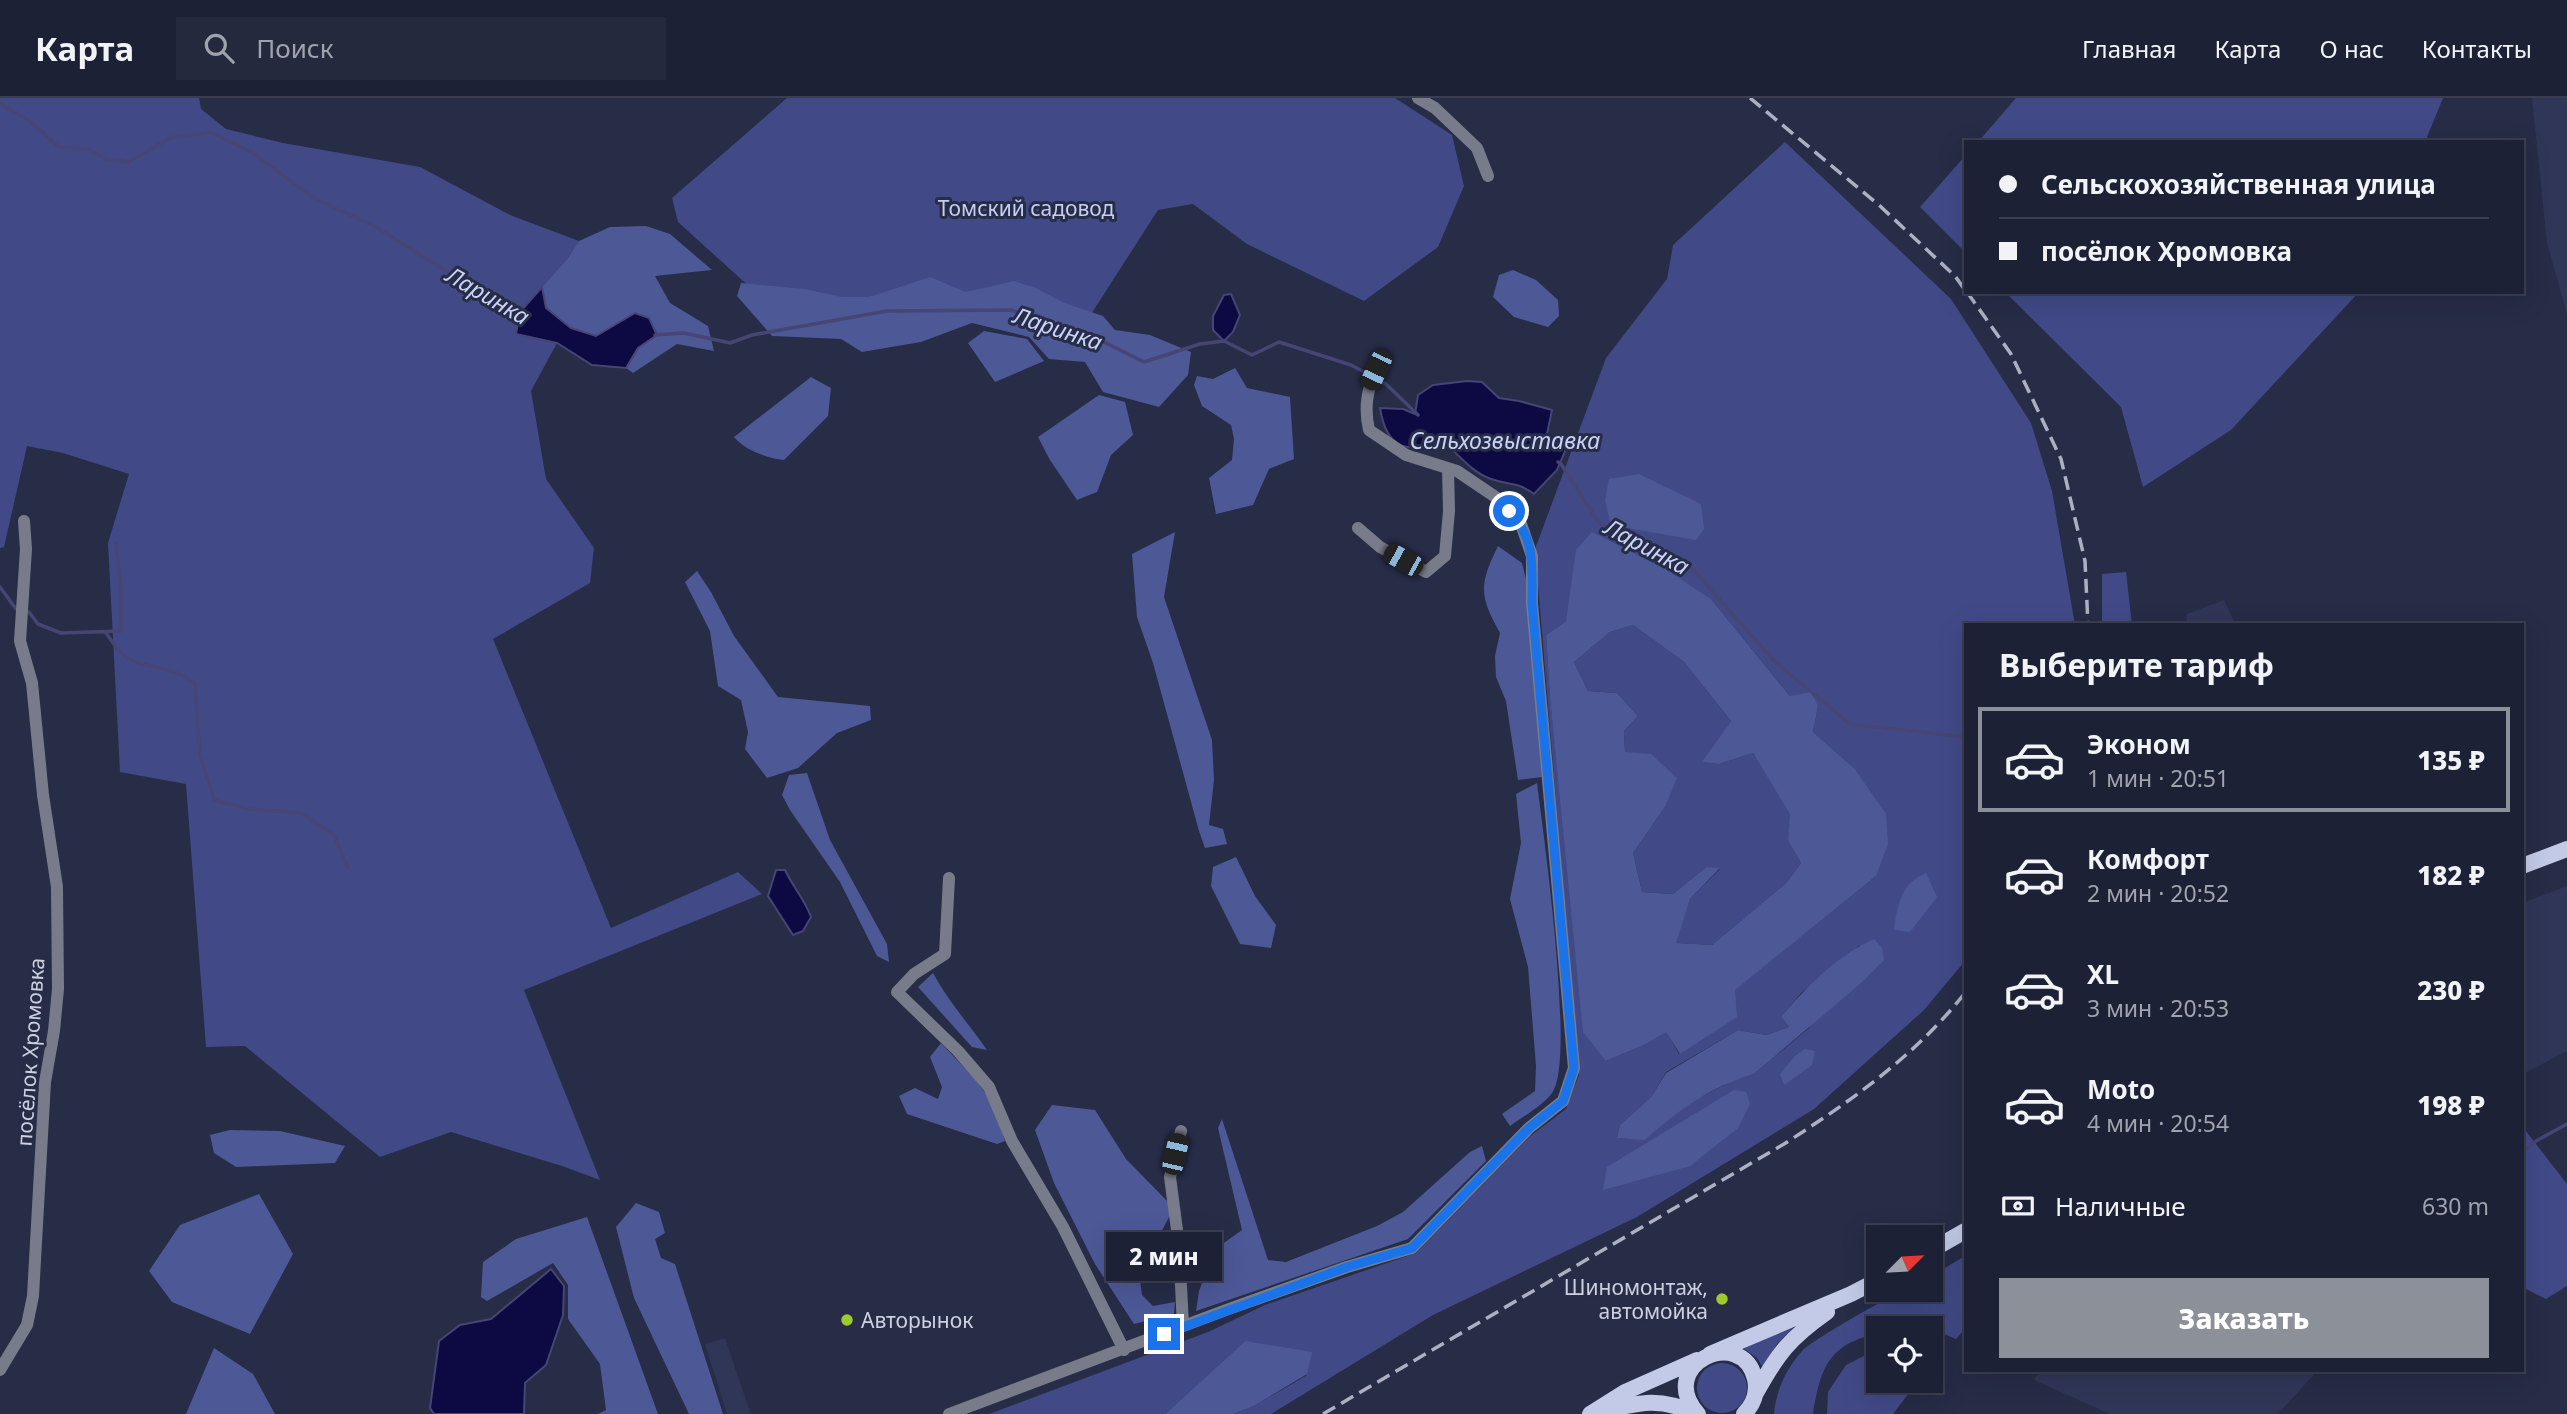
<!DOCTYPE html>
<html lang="ru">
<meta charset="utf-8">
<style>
body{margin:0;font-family:"Noto Sans",sans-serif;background:#25293d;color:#f1f3f6;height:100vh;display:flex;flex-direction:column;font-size:26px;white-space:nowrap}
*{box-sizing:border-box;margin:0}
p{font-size:23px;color:#a0a3ad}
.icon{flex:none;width:38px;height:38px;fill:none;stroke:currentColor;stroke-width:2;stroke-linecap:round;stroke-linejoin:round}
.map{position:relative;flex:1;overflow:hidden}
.side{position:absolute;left:1964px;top:525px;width:560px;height:749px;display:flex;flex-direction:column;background:#1d2135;border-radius:0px;box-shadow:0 7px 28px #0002,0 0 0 2px #3b3e50}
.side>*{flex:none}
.guide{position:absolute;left:1964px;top:42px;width:560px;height:154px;border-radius:0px;box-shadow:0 7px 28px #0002,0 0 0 2px #3b3e50;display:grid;align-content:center;height:154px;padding:0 35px;background:#1d2135}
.needle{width:46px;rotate:66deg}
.controls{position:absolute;left:1866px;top:1127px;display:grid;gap:14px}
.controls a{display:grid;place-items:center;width:77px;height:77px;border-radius:0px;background:#1d2135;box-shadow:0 7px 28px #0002,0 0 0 2px #3b3e50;font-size:35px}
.end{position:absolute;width:32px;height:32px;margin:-16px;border:9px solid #1a73e8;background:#fff;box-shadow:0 0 0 4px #fff}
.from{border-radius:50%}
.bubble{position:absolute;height:49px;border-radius:0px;background:#1d2135;box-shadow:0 7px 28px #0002,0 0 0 2px #3b3e50;font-size:23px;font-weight:800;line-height:49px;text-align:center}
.car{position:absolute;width:21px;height:42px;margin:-21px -10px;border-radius:9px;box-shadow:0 0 5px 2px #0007;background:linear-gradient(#222 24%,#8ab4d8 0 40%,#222 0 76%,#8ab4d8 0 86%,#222 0)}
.guide b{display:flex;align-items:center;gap:24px;height:66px;font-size:26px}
.guide b+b{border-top:2px solid #3b3e50}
.guide i{width:18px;height:18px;background:#f1f3f6}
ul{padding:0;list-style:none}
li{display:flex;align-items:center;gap:21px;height:105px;margin:0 14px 10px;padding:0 21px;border:4px solid transparent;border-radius:0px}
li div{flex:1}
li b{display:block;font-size:26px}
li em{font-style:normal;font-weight:800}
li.current{border-color:#8c9099}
li>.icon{width:63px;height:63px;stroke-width:1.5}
h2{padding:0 35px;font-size:32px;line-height:84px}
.pay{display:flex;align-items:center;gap:18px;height:77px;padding:0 35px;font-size:26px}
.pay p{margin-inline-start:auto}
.action{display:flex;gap:14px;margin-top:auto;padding:14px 35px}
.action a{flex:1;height:80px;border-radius:0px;background:#8c9099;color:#fff;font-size:28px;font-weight:800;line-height:80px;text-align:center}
header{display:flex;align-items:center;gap:42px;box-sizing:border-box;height:98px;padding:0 35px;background:#1d2135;border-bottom:2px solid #3b3e50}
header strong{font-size:33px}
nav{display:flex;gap:38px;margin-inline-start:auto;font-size:24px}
.search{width:490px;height:63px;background:#25293d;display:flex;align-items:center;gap:18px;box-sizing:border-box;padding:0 24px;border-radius:0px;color:#a0a3ad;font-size:26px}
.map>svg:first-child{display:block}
</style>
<header>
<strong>Карта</strong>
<div class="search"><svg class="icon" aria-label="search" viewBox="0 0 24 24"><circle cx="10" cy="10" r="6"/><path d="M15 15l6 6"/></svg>Поиск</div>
<nav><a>Главная</a><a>Карта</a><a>О нас</a><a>Контакты</a></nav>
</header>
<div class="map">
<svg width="2567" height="1316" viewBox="0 0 2567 1316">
<rect width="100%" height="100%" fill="#272c47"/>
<path fill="#303657" d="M 2532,0 L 2567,0 L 2567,216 L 2547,145 Z
M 2224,502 L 2236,527 L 2186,527 L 2187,516 Z
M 2567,788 L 2567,953 L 2527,974 L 2522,970 L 2522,805 Z
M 725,1240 L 744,1296 L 751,1316 L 727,1316 L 705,1246 Z
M 2040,1272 L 2318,1272 L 2278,1316 L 2110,1316 L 2034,1282 Z"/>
<path fill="#414a87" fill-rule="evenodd" d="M 0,0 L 199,0 L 201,11 L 226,31 L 283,45 L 420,69 L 510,117 L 579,143 L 567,161 L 520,214 L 516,236 L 557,245 L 531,293 L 546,381 L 594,450 L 590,485 L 493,541 L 611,830 L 738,774 L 762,796 L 524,892 L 600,1082 L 562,1068 L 451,1034 L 380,1059 L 245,948 L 206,949 L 186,686 L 120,674 L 108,445 L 129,376 L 63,355 L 27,348 L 4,449 L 0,450 Z
M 787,0 L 1395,0 L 1452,37 L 1464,88 L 1438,149 L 1364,203 L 1247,146 L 1193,106 L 1158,112 L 1086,224 L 764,202 L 678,124 L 672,100 Z
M 2016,0 L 2443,0 L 2425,44 L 1978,44 Z
M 1785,44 L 1951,201 L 2031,325 L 2052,393 L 2075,527 L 1965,527 L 1965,863 L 1924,912 L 1814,1011 L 1637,1119 L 1433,1217 L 1271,1316 L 1233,1316 L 1254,1308 L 1307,1277 L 1245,1243 L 1165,1316 L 989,1316 L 1208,1234 L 1265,1207 L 1416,1155 L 1529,1039 L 1566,1011 L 1579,977 L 1535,451 L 1606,260 L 1667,181 L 1673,147 ZM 1712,502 L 1791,599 L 1818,608 L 1813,634 L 1854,670 L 1876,778 L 1734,892 L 1679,956 L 1666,933 L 1646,946 L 1606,963 L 1567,754 L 1550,600 L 1546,537 L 1566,523 ZM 1860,847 L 1809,930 L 1754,976 L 1734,982 L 1685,1007 L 1645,1041 L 1617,1040 L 1620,1027 L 1651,999 L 1666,974 L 1738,932 L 1766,937 L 1789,929 L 1781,919 L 1801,895 Z
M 1965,58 L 1965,154 L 1920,109 Z
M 2005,194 L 2359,194 L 2231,332 L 2143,389 L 2121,309 Z
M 2126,474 L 2132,527 L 2102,527 L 2102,476 Z
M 1633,527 L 1684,564 L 1731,623 L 1703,664 L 1719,666 L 1753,655 L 1791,716 L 1788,743 L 1801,765 L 1786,785 L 1712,847 L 1675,845 L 1690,801 L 1720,771 L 1706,769 L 1673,796 L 1642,794 L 1633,755 L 1665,709 L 1625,654 L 1624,633 L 1638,618 L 1617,595 L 1588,593 L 1574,564 L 1610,534 Z
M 2522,1028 L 2567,1086 L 2567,1188 L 2546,1201 L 2522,1189 Z
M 1965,1158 L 1965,1231 L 1956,1241 L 1925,1228 L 1878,1230 L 1878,1235 C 1828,1247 1821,1269 1813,1316 L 1774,1316 C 1776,1292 1787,1269 1803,1252 C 1813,1242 1895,1194 1908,1192 C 1915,1190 1923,1192 1930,1192 L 1930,1179 Z
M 1796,1227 L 1777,1246 L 1763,1270 L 1757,1260 L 1743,1250 Z
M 1878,1251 L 1878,1283 L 1911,1283 L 1915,1287 L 1893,1316 L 1827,1316 L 1828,1294 L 1846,1267 Z
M1697 1290a25 25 0 1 1 50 0a25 25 0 1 1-50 0Z"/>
<path fill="#4d5897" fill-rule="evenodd" d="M 646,128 L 670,136 L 712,172 L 655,178 L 670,205 L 708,228 L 714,253 L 677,246 L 633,275 L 626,270 L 638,250 L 656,237 L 635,215 L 596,238 L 571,230 L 546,209 L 542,189 L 567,161 L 579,143 L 610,129 Z
M 1513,172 L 1536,182 L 1558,202 L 1559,218 L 1548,229 L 1514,219 L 1493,199 L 1499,177 Z
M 930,179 L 966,194 L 1014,183 L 1036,190 L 1064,205 L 1103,218 L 1115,232 L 1150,237 L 1191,254 L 1188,277 L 1159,309 L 1103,294 L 1085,264 L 1049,261 L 1029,239 L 972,225 L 921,244 L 862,254 L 841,241 L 772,238 L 737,198 L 741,185 L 804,191 L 842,199 L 869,199 Z
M 984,233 L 1027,241 L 1044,263 L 995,284 L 968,245 Z
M 1235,270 L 1247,290 L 1290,299 L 1294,361 L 1269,371 L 1253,407 L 1216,416 L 1209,380 L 1232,362 L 1234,341 L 1231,327 L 1202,308 L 1194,287 L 1197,278 L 1213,281 Z
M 811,279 L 831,290 L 828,318 L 784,362 C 767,360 746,353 734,339 Z
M 1099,297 L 1125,304 L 1133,337 L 1111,357 L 1097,394 L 1077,402 L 1050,362 L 1038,339 Z
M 1639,376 L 1701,406 L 1704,431 L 1696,442 L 1611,427 L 1605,403 L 1609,381 Z
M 1175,434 L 1164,499 L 1212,642 L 1214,682 L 1209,727 L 1223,731 L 1227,746 L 1205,750 L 1199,733 L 1153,565 L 1137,519 L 1132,456 Z
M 1592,434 L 1667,472 L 1712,502 L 1790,598 L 1811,594 L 1818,608 L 1813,634 L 1854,670 L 1886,716 L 1888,746 L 1876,778 L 1735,892 L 1737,919 L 1680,956 L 1666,934 L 1646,946 L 1606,963 L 1583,934 L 1550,600 L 1546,537 L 1566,523 L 1576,452 ZM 1633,527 L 1684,564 L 1731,623 L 1702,664 L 1719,666 L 1753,655 L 1790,716 L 1788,743 L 1801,765 L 1786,785 L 1712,847 L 1676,845 L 1690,801 L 1720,770 L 1706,769 L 1673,796 L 1642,794 L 1633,755 L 1665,709 L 1677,680 L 1651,656 L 1625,654 L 1624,633 L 1638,618 L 1617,595 L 1588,593 L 1574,564 L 1610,534 Z
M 1498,448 L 1522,465 L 1526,481 L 1533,558 L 1542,679 L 1518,682 L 1506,603 L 1496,579 L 1495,558 L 1500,535 C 1479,497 1479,487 1498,448 Z
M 697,473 L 711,494 L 734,538 L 778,599 L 870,608 L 871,622 L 837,635 L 798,670 L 767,680 L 745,651 L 748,634 L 741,602 L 718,588 L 710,533 L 685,484 Z
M 807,675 L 830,742 L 887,846 L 889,864 L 877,858 L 840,784 L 790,712 L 782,697 L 789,677 Z
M 1537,685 C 1543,732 1576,965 1552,995 C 1544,1007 1522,1019 1510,1028 L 1502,1016 L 1535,993 L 1536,968 L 1528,869 L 1510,801 L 1521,745 L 1516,696 Z
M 1236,759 L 1255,798 L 1276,827 L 1271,850 L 1240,846 L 1211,788 L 1213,769 Z
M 1926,775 L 1937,799 L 1910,834 L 1894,832 C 1897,808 1901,785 1926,775 Z
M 1874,841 L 1882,850 L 1884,862 L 1861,885 L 1754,976 C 1708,990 1680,1011 1645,1042 L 1617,1040 L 1620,1027 L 1651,999 L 1666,975 L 1738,932 L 1766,937 L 1789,929 L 1781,919 C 1804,891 1840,855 1874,841 Z
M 933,875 C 948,903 969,926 987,952 L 972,949 L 918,889 Z
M 941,945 L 974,980 L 991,1002 L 1005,1043 L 997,1046 L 907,1016 L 899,998 L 915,990 L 938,1001 L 942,989 L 930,959 Z
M 1805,951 L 1815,953 L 1812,967 L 1784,987 L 1780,976 L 1795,958 Z
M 1734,992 L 1746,994 L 1750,1006 L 1738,1030 L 1690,1068 L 1603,1092 L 1607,1069 Z
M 1052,1007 L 1095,1012 L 1126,1061 L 1174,1110 L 1139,1175 L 1142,1197 L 1153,1208 L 1175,1204 L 1174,1216 L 1134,1226 L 1095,1166 L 1054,1085 L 1035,1032 Z
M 1222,1021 L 1268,1162 L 1286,1164 L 1377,1128 L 1403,1114 L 1470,1054 L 1482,1048 L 1486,1063 L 1408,1141 L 1196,1213 L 1199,1193 L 1214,1152 L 1242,1132 L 1218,1030 Z
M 230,1032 L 280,1033 L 345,1048 L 335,1065 L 236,1069 L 214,1055 L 210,1037 Z
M 259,1096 L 293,1156 L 250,1236 L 172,1204 L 149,1173 L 180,1127 Z
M 636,1105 L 659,1114 L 665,1135 L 655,1141 L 661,1160 L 675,1166 L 723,1316 L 689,1316 L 634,1200 L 616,1129 Z
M 587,1119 L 658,1316 L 598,1316 L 606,1312 L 600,1266 L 568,1221 L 568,1187 L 553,1165 L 487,1203 L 481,1199 L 483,1164 L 516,1141 Z
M 1245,1243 L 1312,1254 L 1307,1276 L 1254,1308 L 1233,1316 L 1165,1316 Z
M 214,1250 L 253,1276 L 275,1316 L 186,1316 Z"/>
<path fill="#0d0943" stroke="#464573" stroke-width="2" d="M 542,189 L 546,210 L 571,230 L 596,238 L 635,215 L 649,220 L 657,237 L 638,250 L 626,270 L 592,267 L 557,245 L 516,236 L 520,214 Z
M 1231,196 L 1240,217 L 1233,234 L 1224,243 L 1213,232 L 1213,218 L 1224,197 Z
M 1467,283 L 1482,284 L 1499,300 L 1519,303 L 1552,312 L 1547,336 L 1566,351 L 1557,372 L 1534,396 C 1514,382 1510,388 1491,381 C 1473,375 1460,358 1446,346 C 1407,353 1387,354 1380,310 L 1403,311 L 1415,316 L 1418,297 L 1433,287 Z
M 776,772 L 785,772 C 793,789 805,802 811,819 L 803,833 L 793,837 L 768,798 Z
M 551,1171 L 564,1188 L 563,1217 L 546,1267 L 525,1285 L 524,1316 L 434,1316 L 430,1310 L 439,1243 L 460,1227 L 491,1221 Z"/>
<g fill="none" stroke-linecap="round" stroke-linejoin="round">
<path stroke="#464573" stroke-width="3.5" d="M 0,6 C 23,17 41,31 59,49 L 88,51 L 106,61 L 128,64 L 170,40 L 210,34 L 251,54 L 314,100 L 378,130 L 490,201 L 524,216
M 655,237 L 684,235 L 730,245 L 752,237 L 887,213 L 1011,212 L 1092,238 L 1144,264 L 1200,246 L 1224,243 L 1252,257 L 1279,244 L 1351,267 L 1370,277
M 1376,281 L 1386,286 L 1418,317
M 1558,364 L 1561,366 L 1599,425 L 1690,468 L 1774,563 L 1850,626 L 1965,639
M 0,489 L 16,511
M 29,514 L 38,526 L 61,535 L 121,533 L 121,492 L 116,446
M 105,534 C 110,540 121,557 127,560 C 147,571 179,569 195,586 L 200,658 L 214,702 L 249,711 L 301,715 L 334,737 L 348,769
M 2522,1055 L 2536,1043 L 2567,1026"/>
<path stroke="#787c8a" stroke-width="12" d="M 1418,0 L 1435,10 L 1477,50 L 1488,78
M 1358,430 L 1380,449 L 1426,474 L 1445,458 L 1449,413 L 1448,370
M 949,780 L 945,856 L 914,876 L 897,894 L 958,953 L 989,989 L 1012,1043 L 1063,1129 L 1124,1252
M 1181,1033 L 1170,1079 L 1179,1147 L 1183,1228
M 0,1272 L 27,1227 L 33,1198 L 45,984 L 54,933 L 58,891 L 57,789 L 43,697 L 32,585 L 20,543 L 26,451 L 24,423
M 949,1316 L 1226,1212 L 1347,1169 L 1412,1150 L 1529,1030 L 1563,1003 L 1574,970 L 1532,505 L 1532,458 L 1521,426 L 1497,400 L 1457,373 L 1406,357 L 1369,332 C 1364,310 1367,292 1376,272"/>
<path stroke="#c2cae7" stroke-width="16" d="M 2522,768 L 2567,751
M 1930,1153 L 1965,1133
M 1710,1256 L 1851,1196 L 1878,1182
M 1756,1295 C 1778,1255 1790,1240 1827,1214
M 1604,1313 C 1640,1304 1661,1299 1696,1316
M 1590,1316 L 1625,1294 L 1697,1262
M 1698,1316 C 1654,1267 1742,1226 1755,1281 C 1758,1295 1754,1306 1744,1316"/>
<path stroke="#abb0c3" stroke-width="3.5" stroke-dasharray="14 7" stroke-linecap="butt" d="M 1750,0 L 1880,108 L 1955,178 L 1965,192
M 1967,194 L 2011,256 L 2061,361 L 2085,463 L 2088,527
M 1323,1316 L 1784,1046 C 1851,1003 1915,958 1965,895"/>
</g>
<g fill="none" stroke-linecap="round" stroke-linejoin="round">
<path stroke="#1a73e8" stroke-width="9" d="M 1164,1236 L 1347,1169 L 1412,1150 L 1529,1030 L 1563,1003 L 1574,970 L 1532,505 C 1532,470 1536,440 1509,413"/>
</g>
<g fill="#9fca2e" stroke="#272c47" stroke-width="2.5">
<circle cx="1722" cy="1201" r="7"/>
<circle cx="847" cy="1222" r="7"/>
</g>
<g text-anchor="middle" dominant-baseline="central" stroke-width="6" stroke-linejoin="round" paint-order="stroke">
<g font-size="21" fill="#c5cef4" stroke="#272c47">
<text x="1026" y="110">Томский садовод</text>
</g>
<g font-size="21" fill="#ccd1e2" stroke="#272c47">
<text transform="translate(30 954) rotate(-86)">посёлок Хромовка</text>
</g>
<g font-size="21" fill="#ccd1e2" stroke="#272c47" text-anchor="end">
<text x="1708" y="1189">Шиномонтаж,<tspan x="1708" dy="24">автомойка</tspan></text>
<text x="861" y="1222" text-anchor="start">Авторынок</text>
</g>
<g font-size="23" font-style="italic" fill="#c9d2f8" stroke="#272c47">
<text transform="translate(488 197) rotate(30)">Ларинка</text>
<text transform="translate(1058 230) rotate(18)">Ларинка</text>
<text x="1505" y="342">Сельхозвыставка</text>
<text transform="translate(1647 448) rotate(28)">Ларинка</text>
</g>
</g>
</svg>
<div class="controls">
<a><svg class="needle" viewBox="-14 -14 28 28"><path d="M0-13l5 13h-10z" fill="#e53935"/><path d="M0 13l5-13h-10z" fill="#a0a3ad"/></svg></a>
<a><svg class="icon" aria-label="locate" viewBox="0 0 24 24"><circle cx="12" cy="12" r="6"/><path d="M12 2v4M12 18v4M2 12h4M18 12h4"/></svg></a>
</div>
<i class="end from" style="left:1509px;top:413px"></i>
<i class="end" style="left:1164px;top:1236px"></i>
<div class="bubble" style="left:1106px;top:1134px;width:116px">2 мин</div>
<i class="car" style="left:1376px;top:272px;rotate:205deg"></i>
<i class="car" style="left:1403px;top:462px;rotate:299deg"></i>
<i class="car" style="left:1175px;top:1056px;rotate:13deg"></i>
<div class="guide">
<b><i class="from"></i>Сельскохозяйственная улица</b>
<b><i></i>посёлок Хромовка</b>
</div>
<section class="side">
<h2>Выберите тариф</h2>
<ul>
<li class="current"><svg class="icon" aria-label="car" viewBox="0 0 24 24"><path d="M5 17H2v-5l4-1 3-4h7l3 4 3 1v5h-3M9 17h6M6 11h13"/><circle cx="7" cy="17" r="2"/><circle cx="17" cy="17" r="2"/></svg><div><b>Эконом</b><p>1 мин · 20:51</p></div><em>135 ₽</em></li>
<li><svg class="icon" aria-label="car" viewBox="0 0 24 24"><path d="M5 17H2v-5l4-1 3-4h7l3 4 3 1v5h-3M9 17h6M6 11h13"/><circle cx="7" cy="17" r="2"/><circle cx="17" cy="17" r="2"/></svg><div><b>Комфорт</b><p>2 мин · 20:52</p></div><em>182 ₽</em></li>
<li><svg class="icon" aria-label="car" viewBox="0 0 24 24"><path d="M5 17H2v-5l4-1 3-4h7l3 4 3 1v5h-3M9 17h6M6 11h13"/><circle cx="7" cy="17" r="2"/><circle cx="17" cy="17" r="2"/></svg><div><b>XL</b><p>3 мин · 20:53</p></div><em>230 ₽</em></li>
<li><svg class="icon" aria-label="car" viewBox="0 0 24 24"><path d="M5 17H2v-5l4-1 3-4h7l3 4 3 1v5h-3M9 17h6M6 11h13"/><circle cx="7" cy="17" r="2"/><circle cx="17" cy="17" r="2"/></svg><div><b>Moto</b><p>4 мин · 20:54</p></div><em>198 ₽</em></li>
</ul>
<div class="pay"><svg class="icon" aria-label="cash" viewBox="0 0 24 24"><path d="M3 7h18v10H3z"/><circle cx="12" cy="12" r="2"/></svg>Наличные<p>630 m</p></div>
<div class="action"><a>Заказать</a></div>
</section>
</div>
